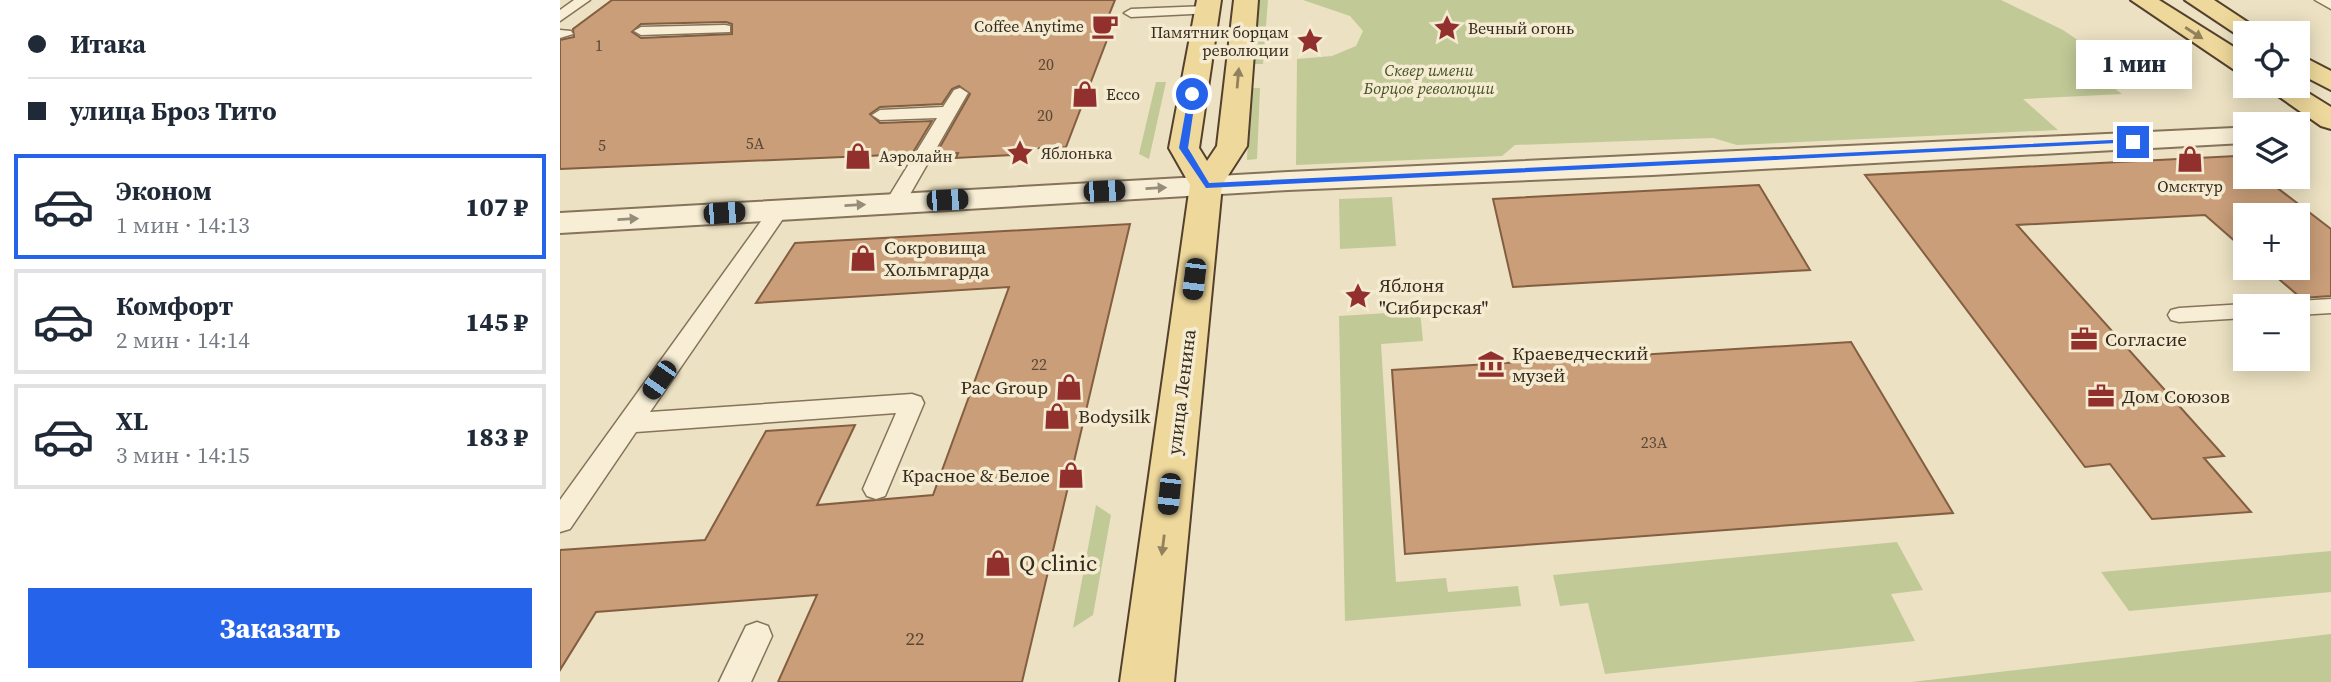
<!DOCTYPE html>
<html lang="ru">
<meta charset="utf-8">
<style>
body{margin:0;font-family:"Source Serif 4",serif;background:#f6f6f7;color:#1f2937;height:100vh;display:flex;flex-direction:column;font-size:26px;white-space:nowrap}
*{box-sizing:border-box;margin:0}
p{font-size:23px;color:#747a83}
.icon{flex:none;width:38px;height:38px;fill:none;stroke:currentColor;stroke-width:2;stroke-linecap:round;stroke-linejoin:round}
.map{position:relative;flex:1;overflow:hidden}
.drawer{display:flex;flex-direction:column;background:#fff;width:560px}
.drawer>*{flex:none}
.top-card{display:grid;align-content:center;height:154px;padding:0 28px;background:#fff}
.tools{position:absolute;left:1673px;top:21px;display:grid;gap:14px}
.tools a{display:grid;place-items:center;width:77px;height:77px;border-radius:0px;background:#fff;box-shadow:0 4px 18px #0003;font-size:35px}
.end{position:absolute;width:32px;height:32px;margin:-16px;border:9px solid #2563eb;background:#fff;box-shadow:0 0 0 4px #fff}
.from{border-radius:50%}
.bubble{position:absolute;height:49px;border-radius:0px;background:#fff;box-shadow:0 4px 18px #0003;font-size:23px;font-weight:800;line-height:49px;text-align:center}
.car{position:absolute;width:21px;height:42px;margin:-21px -10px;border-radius:9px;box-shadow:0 0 5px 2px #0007;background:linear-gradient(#222 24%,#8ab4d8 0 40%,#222 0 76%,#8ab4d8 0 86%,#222 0)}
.top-card b{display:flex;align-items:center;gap:24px;height:66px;font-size:26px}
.top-card b+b{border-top:2px solid #e0e1e3}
.top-card i{width:18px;height:18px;background:#1f2937}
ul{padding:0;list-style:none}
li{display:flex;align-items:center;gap:21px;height:105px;margin:0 14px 10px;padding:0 14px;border:4px solid #e0e1e3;border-radius:0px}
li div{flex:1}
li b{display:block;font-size:26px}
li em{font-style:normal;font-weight:800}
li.selected{border-color:#2563eb}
li>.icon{width:63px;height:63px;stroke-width:1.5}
.action{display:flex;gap:14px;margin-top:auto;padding:14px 28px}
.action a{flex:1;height:80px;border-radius:0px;background:#2563eb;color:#fff;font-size:28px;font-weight:800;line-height:80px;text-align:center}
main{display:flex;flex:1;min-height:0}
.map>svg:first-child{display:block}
</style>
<main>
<section class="drawer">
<div class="top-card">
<b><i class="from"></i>Итака</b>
<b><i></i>улица Броз Тито</b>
</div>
<ul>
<li class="selected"><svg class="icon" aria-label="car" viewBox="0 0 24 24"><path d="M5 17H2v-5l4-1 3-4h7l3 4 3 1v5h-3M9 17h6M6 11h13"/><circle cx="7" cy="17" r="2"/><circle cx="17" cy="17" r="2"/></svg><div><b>Эконом</b><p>1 мин · 14:13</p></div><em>107 ₽</em></li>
<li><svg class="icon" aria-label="car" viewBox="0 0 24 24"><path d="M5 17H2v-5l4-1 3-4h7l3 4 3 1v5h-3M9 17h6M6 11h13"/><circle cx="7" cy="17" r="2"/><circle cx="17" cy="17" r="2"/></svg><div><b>Комфорт</b><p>2 мин · 14:14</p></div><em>145 ₽</em></li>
<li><svg class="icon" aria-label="car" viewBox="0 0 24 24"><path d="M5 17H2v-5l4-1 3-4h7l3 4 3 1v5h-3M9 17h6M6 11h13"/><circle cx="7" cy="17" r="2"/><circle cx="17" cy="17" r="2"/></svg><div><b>XL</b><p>3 мин · 14:15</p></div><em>183 ₽</em></li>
</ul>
<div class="action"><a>Заказать</a></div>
</section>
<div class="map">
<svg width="1771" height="682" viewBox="0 0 1771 682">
<rect width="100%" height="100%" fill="#ece1c2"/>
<path fill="#c1c997" d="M 699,0 L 708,0 L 703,64 L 694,64 Z
M 743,0 L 1441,0 L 1503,30 L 1569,75 L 1539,77 L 1562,94 L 1463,99 L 1498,130 L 1177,145 L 1153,138 L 955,145 L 942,156 L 736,165 L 737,59 L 772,56 L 796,46 L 803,31 L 790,16 Z
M 596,82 L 606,82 L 589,159 L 579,154 Z
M 690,88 L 700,88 L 697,159 L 687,160 Z
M 832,197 L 836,246 L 780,249 L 779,199 Z
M 860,311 L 863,341 L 821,344 L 836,582 L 886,578 L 888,592 L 958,586 L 961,606 L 785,621 L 779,316 Z
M 536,505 L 551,515 L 533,615 L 513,628 Z
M 1337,542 L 1363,590 L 1331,594 L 1355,641 L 1045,674 L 1028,603 L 1000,606 L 993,575 Z
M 1771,551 L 1771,592 L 1569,611 L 1541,572 Z
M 1771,634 L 1771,682 L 1351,682 Z"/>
<path fill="#c99e79" stroke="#835e41" stroke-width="2" fill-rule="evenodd" d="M 52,0 L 555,0 L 542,32 L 550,32 L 506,147 L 454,149 L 452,155 L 396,158 L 398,153 L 376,154 L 410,94 L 399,86 L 392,89 L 382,104 L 320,107 L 310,114 L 320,123 L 372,121 L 352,154 L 0,169 L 0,40 L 14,37 L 13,29 ZM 166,22 L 172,24 L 172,34 L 81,38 L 72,32 L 81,24 Z
M 1676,156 L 1685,163 L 1685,177 L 1703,177 L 1771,229 L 1771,296 L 1741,298 L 1706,268 L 1738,268 L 1738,215 L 1685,215 L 1685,250 L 1645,215 L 1457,225 L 1664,456 L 1644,458 L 1691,512 L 1592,519 L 1550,464 L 1525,467 L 1305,175 Z
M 1199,185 L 1250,270 L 953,287 L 933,199 Z
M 570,224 L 462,682 L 218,682 L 257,595 L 36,612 L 0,670 L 0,550 L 145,540 L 206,431 L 295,425 L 257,505 L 373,495 L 449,287 L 196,303 L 235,243 Z
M 1291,342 L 1393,513 L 845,554 L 832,370 Z"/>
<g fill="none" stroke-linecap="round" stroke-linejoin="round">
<defs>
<path id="lane" d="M 14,0 L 30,0 L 0,21 L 0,10 Z
M 1755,0 L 1771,0 L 1771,9 Z
M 647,6 L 652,7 L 652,13 L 571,17 L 564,13 L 571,9 Z
M 165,25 L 170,26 L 170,32 L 81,35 L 74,31 L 81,27 Z
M 0,30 L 11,31 L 13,34 L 0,38 Z
M 400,88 L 408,93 L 345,203 L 335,209 L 328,207 L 325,203 L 377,118 L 320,120 L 312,115 L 320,110 L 383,107 L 394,90 Z
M 219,204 L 229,210 L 90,412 L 352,394 L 361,397 L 364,403 L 325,496 L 316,499 L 307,496 L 303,489 L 336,413 L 76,432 L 10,529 L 0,532 L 0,500 L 212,206 Z
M 1771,299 L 1771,313 L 1738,315 L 1738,306 L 1728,306 L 1738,301 Z
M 1685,304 L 1693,306 L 1685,306 L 1685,318 L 1619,322 L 1611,320 L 1608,315 L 1611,310 L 1619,308 Z
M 197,622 L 208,626 L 212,636 L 191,682 L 159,682 L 186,626 Z"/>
<path id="street" d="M 1674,128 L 1684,131 L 1684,143 L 1092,175 L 728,190 L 0,233 L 0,213 L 728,172 Z"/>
<path id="primary" d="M 637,0 L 661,0 L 639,148 L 647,161 L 657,146 L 674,0 L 698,0 L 687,146 L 662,185 L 614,682 L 560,682 L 630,185 L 609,148 Z
M 1571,0 L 1599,0 L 1685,54 L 1685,73 L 1676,71 Z
M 1625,0 L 1654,0 L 1704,33 L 1685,33 L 1685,39 L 1682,38 Z
M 1738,54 L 1771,71 L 1771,90 L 1738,73 Z
M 1704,86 L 1737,86 L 1771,107 L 1771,129 L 1761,126 Z"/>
</defs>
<use href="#lane" stroke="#85735a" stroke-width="3"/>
<use href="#street" stroke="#85735a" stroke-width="4"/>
<use href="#primary" stroke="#53412e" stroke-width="4"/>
<use href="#lane" fill="#f7eed5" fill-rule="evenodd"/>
<use href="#street" fill="#f7eed5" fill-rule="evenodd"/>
<use href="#primary" fill="#eed89b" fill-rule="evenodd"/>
</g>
<defs><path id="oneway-solid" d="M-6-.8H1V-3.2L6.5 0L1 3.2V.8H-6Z" transform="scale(1.75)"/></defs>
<g fill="#92815c">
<use href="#oneway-solid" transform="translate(1634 33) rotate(33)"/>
<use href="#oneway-solid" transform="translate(678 78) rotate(-85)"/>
<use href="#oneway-solid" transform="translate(603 545) rotate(97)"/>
</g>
<g fill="#968c7a">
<use href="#oneway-solid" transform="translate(596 188) rotate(-3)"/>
<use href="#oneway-solid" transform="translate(295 205) rotate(-3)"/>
<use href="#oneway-solid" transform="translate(68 219) rotate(-3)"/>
</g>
<path fill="#2563eb" d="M 629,92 L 636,94 L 628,148 L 649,183 L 1573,139 L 1577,142 L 646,188 L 619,148 Z"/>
<defs>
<symbol id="cafe-bare" viewBox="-9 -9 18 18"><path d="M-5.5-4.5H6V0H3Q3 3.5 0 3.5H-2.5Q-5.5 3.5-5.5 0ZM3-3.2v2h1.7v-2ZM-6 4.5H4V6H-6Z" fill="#91302d" stroke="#f4ebd1" stroke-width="2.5" paint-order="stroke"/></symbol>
<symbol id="sight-bare" viewBox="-9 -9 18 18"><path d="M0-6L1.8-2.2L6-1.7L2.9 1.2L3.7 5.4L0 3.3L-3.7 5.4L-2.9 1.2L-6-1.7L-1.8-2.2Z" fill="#91302d" stroke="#f4ebd1" stroke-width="2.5" paint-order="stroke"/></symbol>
<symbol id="shop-bare" viewBox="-9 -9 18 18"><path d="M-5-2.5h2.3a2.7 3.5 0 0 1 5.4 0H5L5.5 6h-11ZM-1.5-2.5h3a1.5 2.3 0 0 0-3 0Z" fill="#91302d" stroke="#f4ebd1" stroke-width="2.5" paint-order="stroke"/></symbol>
<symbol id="office-bare" viewBox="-9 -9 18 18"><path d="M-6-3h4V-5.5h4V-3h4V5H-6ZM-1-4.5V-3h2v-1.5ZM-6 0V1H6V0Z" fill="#91302d" stroke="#f4ebd1" stroke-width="2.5" paint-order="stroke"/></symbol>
<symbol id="museum-bare" viewBox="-9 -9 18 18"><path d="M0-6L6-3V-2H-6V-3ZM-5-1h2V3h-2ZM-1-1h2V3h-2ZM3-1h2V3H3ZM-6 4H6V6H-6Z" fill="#91302d" stroke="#f4ebd1" stroke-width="2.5" paint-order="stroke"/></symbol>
</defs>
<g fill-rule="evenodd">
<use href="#cafe-bare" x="526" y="7" width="38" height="38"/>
<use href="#sight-bare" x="868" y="9" width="38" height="38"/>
<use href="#sight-bare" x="731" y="22" width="38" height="38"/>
<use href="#shop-bare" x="506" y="75" width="38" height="38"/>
<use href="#sight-bare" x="441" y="134" width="38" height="38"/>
<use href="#shop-bare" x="279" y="137" width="38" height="38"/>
<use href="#shop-bare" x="1611" y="140" width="38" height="38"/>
<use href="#shop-bare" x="284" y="239" width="38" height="38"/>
<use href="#sight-bare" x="779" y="277" width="38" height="38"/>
<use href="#office-bare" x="1505" y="320" width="38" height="38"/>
<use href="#museum-bare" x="912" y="345" width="38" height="38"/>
<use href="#shop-bare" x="490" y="368" width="38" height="38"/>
<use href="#office-bare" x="1522" y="377" width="38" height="38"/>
<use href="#shop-bare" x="478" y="397" width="38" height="38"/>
<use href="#shop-bare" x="492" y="456" width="38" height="38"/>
<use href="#shop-bare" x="419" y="544" width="38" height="38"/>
</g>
<g text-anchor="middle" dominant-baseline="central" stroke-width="7" stroke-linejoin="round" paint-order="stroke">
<g font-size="16" fill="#352a1e" stroke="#f4ebd1" text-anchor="start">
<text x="524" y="26" text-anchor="end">Coffee Anytime</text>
<text x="908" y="28">Вечный огонь</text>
<text x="729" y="32" text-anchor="end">Памятник борцам<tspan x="729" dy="18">революции</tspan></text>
<text x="546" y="94">Ecco</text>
<text x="481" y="153">Яблонька</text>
<text x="319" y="156">Аэролайн</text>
<text x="1630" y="186" text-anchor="middle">Омсктур</text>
</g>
<g font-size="16" fill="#5a4735">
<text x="39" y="45">1</text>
<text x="486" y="64">20</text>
<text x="485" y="115">20</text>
<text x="195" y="143">5А</text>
<text x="42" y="145">5</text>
<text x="479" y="364">22</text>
<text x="1094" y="442">23А</text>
</g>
<g font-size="16" font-style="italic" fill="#445125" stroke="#f4ebd1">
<text x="869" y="70">Сквер имени<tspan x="869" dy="18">Борцов революции</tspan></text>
</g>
<g font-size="19" fill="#352a1e" stroke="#f4ebd1" text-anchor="start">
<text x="324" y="247">Сокровища<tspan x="324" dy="22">Хольмгарда</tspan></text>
<text x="819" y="285">Яблоня<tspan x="819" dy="22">"Сибирская"</tspan></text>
<text x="1545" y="339">Согласие</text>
<text x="952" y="353">Краеведческий<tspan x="952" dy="22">музей</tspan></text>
<text x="488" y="387" text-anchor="end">Pac Group</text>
<text x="1562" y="396">Дом Союзов</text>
<text x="518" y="416">Bodysilk</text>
<text x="490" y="475" text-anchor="end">Красное &amp; Белое</text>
</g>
<g font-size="19" fill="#352a1e" stroke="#f4ebd1">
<text transform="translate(621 392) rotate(-83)">улица Ленина</text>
</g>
<g font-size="19" fill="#5a4735">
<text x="355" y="638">22</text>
</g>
<g font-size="23" fill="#352a1e" stroke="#f4ebd1" text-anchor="start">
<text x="459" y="563">Q clinic</text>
</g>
</g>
</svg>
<div class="tools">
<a><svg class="icon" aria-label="locate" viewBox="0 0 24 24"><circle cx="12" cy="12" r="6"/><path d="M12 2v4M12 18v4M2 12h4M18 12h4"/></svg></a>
<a><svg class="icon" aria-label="layers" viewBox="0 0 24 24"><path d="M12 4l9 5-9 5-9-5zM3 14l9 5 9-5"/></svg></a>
<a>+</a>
<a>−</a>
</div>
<i class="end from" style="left:632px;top:94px"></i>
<i class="end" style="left:1573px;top:142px"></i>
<div class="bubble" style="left:1516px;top:40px;width:116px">1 мин</div>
<i class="car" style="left:544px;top:191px;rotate:87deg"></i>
<i class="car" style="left:387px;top:200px;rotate:87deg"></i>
<i class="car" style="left:164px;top:213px;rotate:86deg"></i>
<i class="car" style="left:634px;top:279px;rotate:187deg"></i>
<i class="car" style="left:99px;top:380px;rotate:215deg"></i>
<i class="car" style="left:609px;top:494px;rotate:186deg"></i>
</div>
</main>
